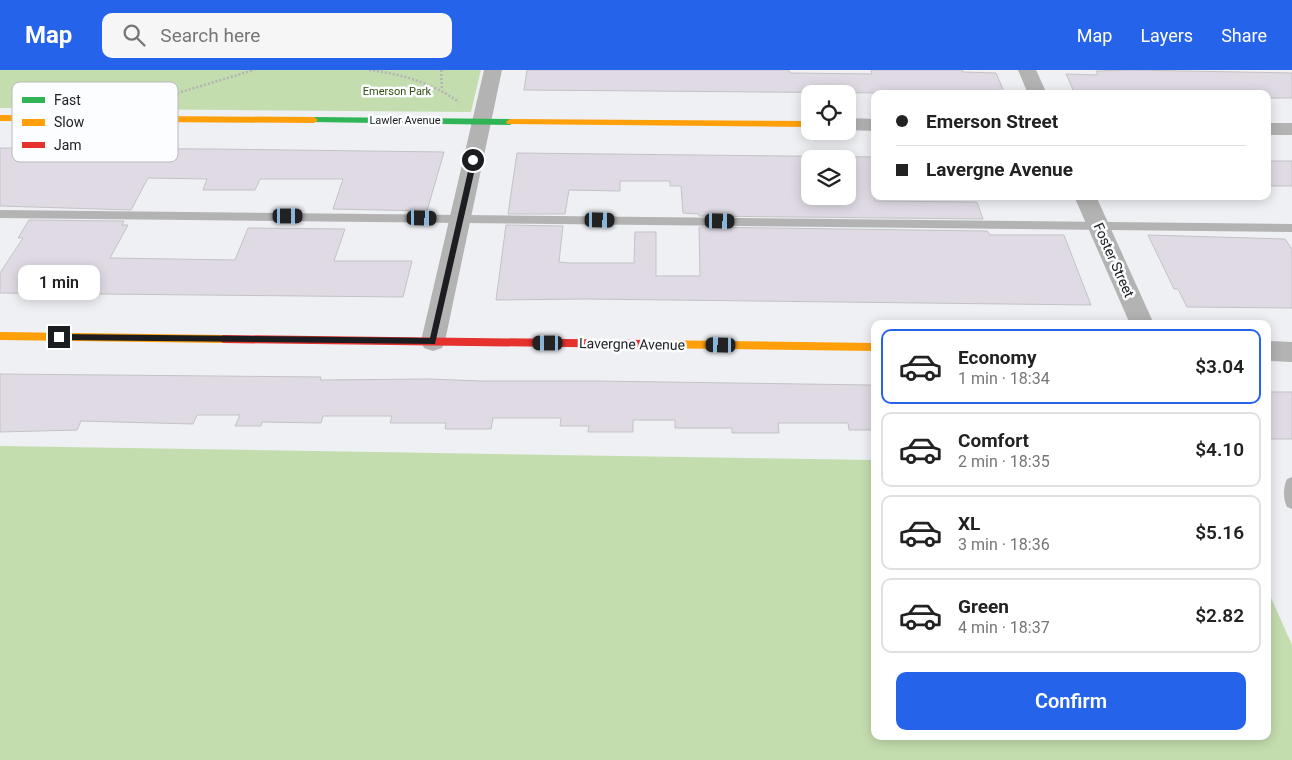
<!DOCTYPE html>
<meta charset="utf-8">
<style>
body{margin:0;font-family:Roboto,sans-serif;background:#f6f6f6;color:#222;height:100vh;display:flex;flex-direction:column;font-size:19px;white-space:nowrap}
*{box-sizing:border-box;margin:0}
p{font-size:16px;color:#767676}
.icon{flex:none;width:28px;height:28px;fill:none;stroke:currentColor;stroke-width:2;stroke-linecap:round;stroke-linejoin:round}
.map{position:relative;flex:1;overflow:hidden}
.panel{position:absolute;left:871px;top:250px;width:400px;height:420px;display:flex;flex-direction:column;background:#fff;border-radius:10px;box-shadow:0 2px 12px #0003}
.panel>*{flex:none}
.top-card{position:absolute;left:871px;top:20px;width:400px;height:110px;border-radius:10px;box-shadow:0 2px 12px #0003;display:grid;align-content:center;height:110px;padding:0 25px;background:#fff}
.tools{position:absolute;left:801px;top:15px;display:grid;gap:10px}
.tools a{display:grid;place-items:center;width:55px;height:55px;border-radius:10px;background:#fff;box-shadow:0 2px 12px #0003;font-size:25px}
.end{position:absolute;width:22px;height:22px;margin:-11px;border:6px solid #1c1d20;background:#fff;box-shadow:0 0 0 2px #fff}
.from{border-radius:50%}
.bubble{position:absolute;height:35px;border-radius:10px;background:#fff;box-shadow:0 2px 12px #0003;font-size:16px;font-weight:600;line-height:35px;text-align:center}
.car{position:absolute;width:15px;height:30px;margin:-15px -8px;border-radius:6px;box-shadow:0 0 4px 1px #0007;background:linear-gradient(#222 24%,#8ab4d8 0 40%,#222 0 76%,#8ab4d8 0 86%,#222 0)}
.top-card b{display:flex;align-items:center;gap:18px;height:48px;font-size:19px}
.top-card b+b{border-top:1px solid #e0e0e0}
.top-card i{width:12px;height:12px;background:#222}
ul{padding:9px 0 0;list-style:none}
li{display:flex;align-items:center;gap:15px;height:75px;margin:0 10px 8px;padding:0 15px;border:2px solid #e0e0e0;border-radius:10px}
li div{flex:1}
li b{display:block;font-size:19px}
li em{font-style:normal;font-weight:600}
li.selected{border-color:#2563eb}
li>.icon{width:45px;height:45px;stroke-width:1.5}
.primary-button{display:flex;gap:10px;margin-top:auto;padding:10px 25px}
.primary-button a{flex:1;height:58px;border-radius:10px;background:#2563eb;color:#fff;font-size:20px;font-weight:600;line-height:58px;text-align:center}
header{display:flex;align-items:center;gap:30px;box-sizing:border-box;height:70px;padding:0 25px;background:#2563eb;color:#fff}
header strong{font-size:24px}
nav{display:flex;gap:28px;margin-inline-start:auto;font-size:18px}
.search{width:350px;height:45px;background:#f6f6f6;display:flex;align-items:center;gap:12px;box-sizing:border-box;padding:0 18px;border-radius:10px;color:#767676;font-size:19px}
.map>svg:first-child{display:block}
</style>
<header>
<strong>Map</strong>
<div class="search"><svg class="icon" aria-label="search" viewBox="0 0 24 24"><circle cx="10" cy="10" r="6"/><path d="M15 15l6 6"/></svg>Search here</div>
<nav><a>Map</a><a>Layers</a><a>Share</a></nav>
</header>
<div class="map">
<svg width="1292" height="690" viewBox="0 0 1292 690">
<rect width="100%" height="100%" fill="#eef0f3"/>
<path fill="#c4ddae" d="M 0,0 L 481,0 L 471,42 L 0,38 Z
M 0,376 L 875,390 L 875,666 L 1268,666 L 1268,521 L 1292,575 L 1292,690 L 0,690 Z"/>
<path fill="#dfdae4" stroke="#c3c3c5" fill-rule="evenodd" d="M 527,0 L 789,0 L 790,3 L 872,4 L 871,0 L 962,0 L 963,2 L 996,3 L 1005,24 L 524,20 Z
M 1132,0 L 1292,3 L 1292,28 L 1268,28 L 1268,24 L 1075,24 L 1066,4 L 1098,5 L 1096,1 Z
M 0,78 L 211,79 L 444,82 L 427,141 L 333,139 L 343,109 L 260,109 L 255,120 L 203,120 L 207,109 L 148,108 L 131,140 L 0,136 Z
M 517,83 L 875,87 L 875,131 L 977,132 L 983,149 L 699,146 L 699,144 L 683,143 L 681,116 L 670,116 L 670,111 L 620,111 L 620,121 L 569,120 L 565,144 L 508,144 ZM 810,89 L 848,89 L 848,126 L 810,126 Z
M 1268,91 L 1292,91 L 1292,116 L 1268,116 Z
M 29,150 L 124,151 L 122,155 L 128,155 L 110,188 L 235,190 L 248,158 L 345,159 L 334,191 L 412,191 L 403,227 L 0,223 L 0,203 L 23,168 L 18,168 Z
M 506,155 L 563,156 L 559,192 L 571,193 L 634,193 L 635,162 L 656,162 L 656,206 L 700,206 L 699,157 L 987,161 L 990,165 L 1064,165 L 1091,235 L 586,229 L 496,230 Z
M 1148,165 L 1285,169 L 1292,179 L 1292,238 L 1187,237 L 1178,219 L 1174,219 Z
M 0,304 L 321,307 L 320,310 L 430,309 L 481,311 L 596,311 L 871,315 L 875,333 L 875,360 L 849,360 L 848,353 L 778,353 L 779,363 L 732,363 L 732,358 L 675,358 L 675,350 L 633,350 L 633,362 L 588,362 L 589,356 L 560,356 L 561,348 L 493,348 L 491,359 L 445,359 L 446,353 L 390,353 L 392,346 L 323,346 L 321,353 L 262,352 L 261,356 L 235,356 L 240,345 L 197,345 L 193,354 L 81,351 L 77,360 L 0,362 Z
M 1268,322 L 1292,322 L 1292,369 L 1268,369 Z"/>
<g fill="none" stroke-linecap="round" stroke-linejoin="round">
<path stroke="#b2b3b4" stroke-width="2.5" stroke-dasharray="2 2" stroke-linecap="butt" d="M 369,0 C 402,4 432,13 459,32
M 441,0 L 442,20
M 158,29 L 254,0"/>
<path fill="#b3b3b3" fill-rule="evenodd" d="M 0,140 L 1292,154 L 1292,162 L 0,148 Z
M 1292,407 L 1292,439 L 1287,437 C 1283,429 1283,417 1287,409 Z"/>
<path fill="#b3b3b3" fill-rule="evenodd" d="M 484,0 L 502,0 L 445,271 L 442,278 L 433,281 L 424,278 L 421,271 Z
M 1018,0 L 1036,0 L 1047,24 L 1028,24 Z
M 848,48 L 875,49 L 875,61 L 848,60 Z
M 1268,53 L 1292,53 L 1292,65 L 1268,65 Z
M 1074,126 L 1096,126 L 1154,254 L 1130,254 Z
M 1268,271 L 1292,272 L 1292,292 L 1268,291 Z"/>
<path fill="#30b455" fill-rule="evenodd" d="M 314,47 L 510,49 L 514,52 L 510,55 L 311,52 L 310,50 Z"/>
<path fill="#ff9f0a" fill-rule="evenodd" d="M 0,45 L 314,47 L 318,50 L 314,53 L 0,51 Z
M 510,49 L 810,51 L 810,57 L 507,54 L 506,52 Z
M 0,262 L 223,265 L 228,269 L 223,273 L 0,270 Z
M 646,270 L 875,273 L 875,281 L 646,278 L 641,274 Z"/>
<path fill="#e5322d" fill-rule="evenodd" d="M 223,265 L 646,270 L 651,274 L 646,278 L 223,273 L 218,269 Z"/>
</g>
<path fill="#1c1d20" d="M 471,88 L 477,90 L 435,274 L 59,270 L 55,267 L 59,264 L 430,268 Z"/>
<g text-anchor="middle" dominant-baseline="central" stroke-width="5" stroke-linejoin="round" paint-order="stroke">
<g font-size="11" fill="#324e0f" stroke="#fcfdfe">
<text x="397" y="21">Emerson Park</text>
</g>
<g font-size="11" fill="#1c1d20" stroke="#fcfdfe">
<text x="405" y="50">Lawler Avenue</text>
</g>
<g font-size="14" fill="#1c1d20" stroke="#fcfdfe">
<text transform="translate(1114 190) rotate(66)">Foster Street</text>
<text transform="translate(632 274) rotate(1)">Lavergne Avenue</text>
</g>
</g>
<rect x="12" y="12" width="166" height="80" rx="8" fill="#fcfdfe" stroke="#b9babb" stroke-width="1"/>
<rect x="22" y="27" width="23" height="6" fill="#30b455"/>
<rect x="22" y="49" width="23" height="7" fill="#ff9f0a"/>
<rect x="22" y="72" width="23" height="6" fill="#e5322d"/>
<g font-size="14" fill="#1c1d20">
<text x="54" y="35">Fast</text>
<text x="54" y="57">Slow</text>
<text x="54" y="80">Jam</text>
</g>
</svg>
<div class="tools">
<a><svg class="icon" aria-label="locate" viewBox="0 0 24 24"><circle cx="12" cy="12" r="6"/><path d="M12 2v4M12 18v4M2 12h4M18 12h4"/></svg></a>
<a><svg class="icon" aria-label="layers" viewBox="0 0 24 24"><path d="M12 4l9 5-9 5-9-5zM3 14l9 5 9-5"/></svg></a>
</div>
<i class="end from" style="left:473px;top:90px"></i>
<i class="end" style="left:59px;top:267px"></i>
<div class="bubble" style="left:18px;top:195px;width:82px">1 min</div>
<i class="car" style="left:288px;top:146px;rotate:90deg"></i>
<i class="car" style="left:422px;top:148px;rotate:91deg"></i>
<i class="car" style="left:600px;top:150px;rotate:91deg"></i>
<i class="car" style="left:720px;top:151px;rotate:91deg"></i>
<i class="car" style="left:548px;top:273px;rotate:270deg"></i>
<i class="car" style="left:721px;top:275px;rotate:271deg"></i>
<div class="top-card">
<b><i class="from"></i>Emerson Street</b>
<b><i></i>Lavergne Avenue</b>
</div>
<section class="panel">
<ul>
<li class="selected"><svg class="icon" aria-label="car" viewBox="0 0 24 24"><path d="M5 17H2v-5l4-1 3-4h7l3 4 3 1v5h-3M9 17h6M6 11h13"/><circle cx="7" cy="17" r="2"/><circle cx="17" cy="17" r="2"/></svg><div><b>Economy</b><p>1 min · 18:34</p></div><em>$3.04</em></li>
<li><svg class="icon" aria-label="car" viewBox="0 0 24 24"><path d="M5 17H2v-5l4-1 3-4h7l3 4 3 1v5h-3M9 17h6M6 11h13"/><circle cx="7" cy="17" r="2"/><circle cx="17" cy="17" r="2"/></svg><div><b>Comfort</b><p>2 min · 18:35</p></div><em>$4.10</em></li>
<li><svg class="icon" aria-label="car" viewBox="0 0 24 24"><path d="M5 17H2v-5l4-1 3-4h7l3 4 3 1v5h-3M9 17h6M6 11h13"/><circle cx="7" cy="17" r="2"/><circle cx="17" cy="17" r="2"/></svg><div><b>XL</b><p>3 min · 18:36</p></div><em>$5.16</em></li>
<li><svg class="icon" aria-label="car" viewBox="0 0 24 24"><path d="M5 17H2v-5l4-1 3-4h7l3 4 3 1v5h-3M9 17h6M6 11h13"/><circle cx="7" cy="17" r="2"/><circle cx="17" cy="17" r="2"/></svg><div><b>Green</b><p>4 min · 18:37</p></div><em>$2.82</em></li>
</ul>
<div class="primary-button"><a>Confirm</a></div>
</section>
</div>
